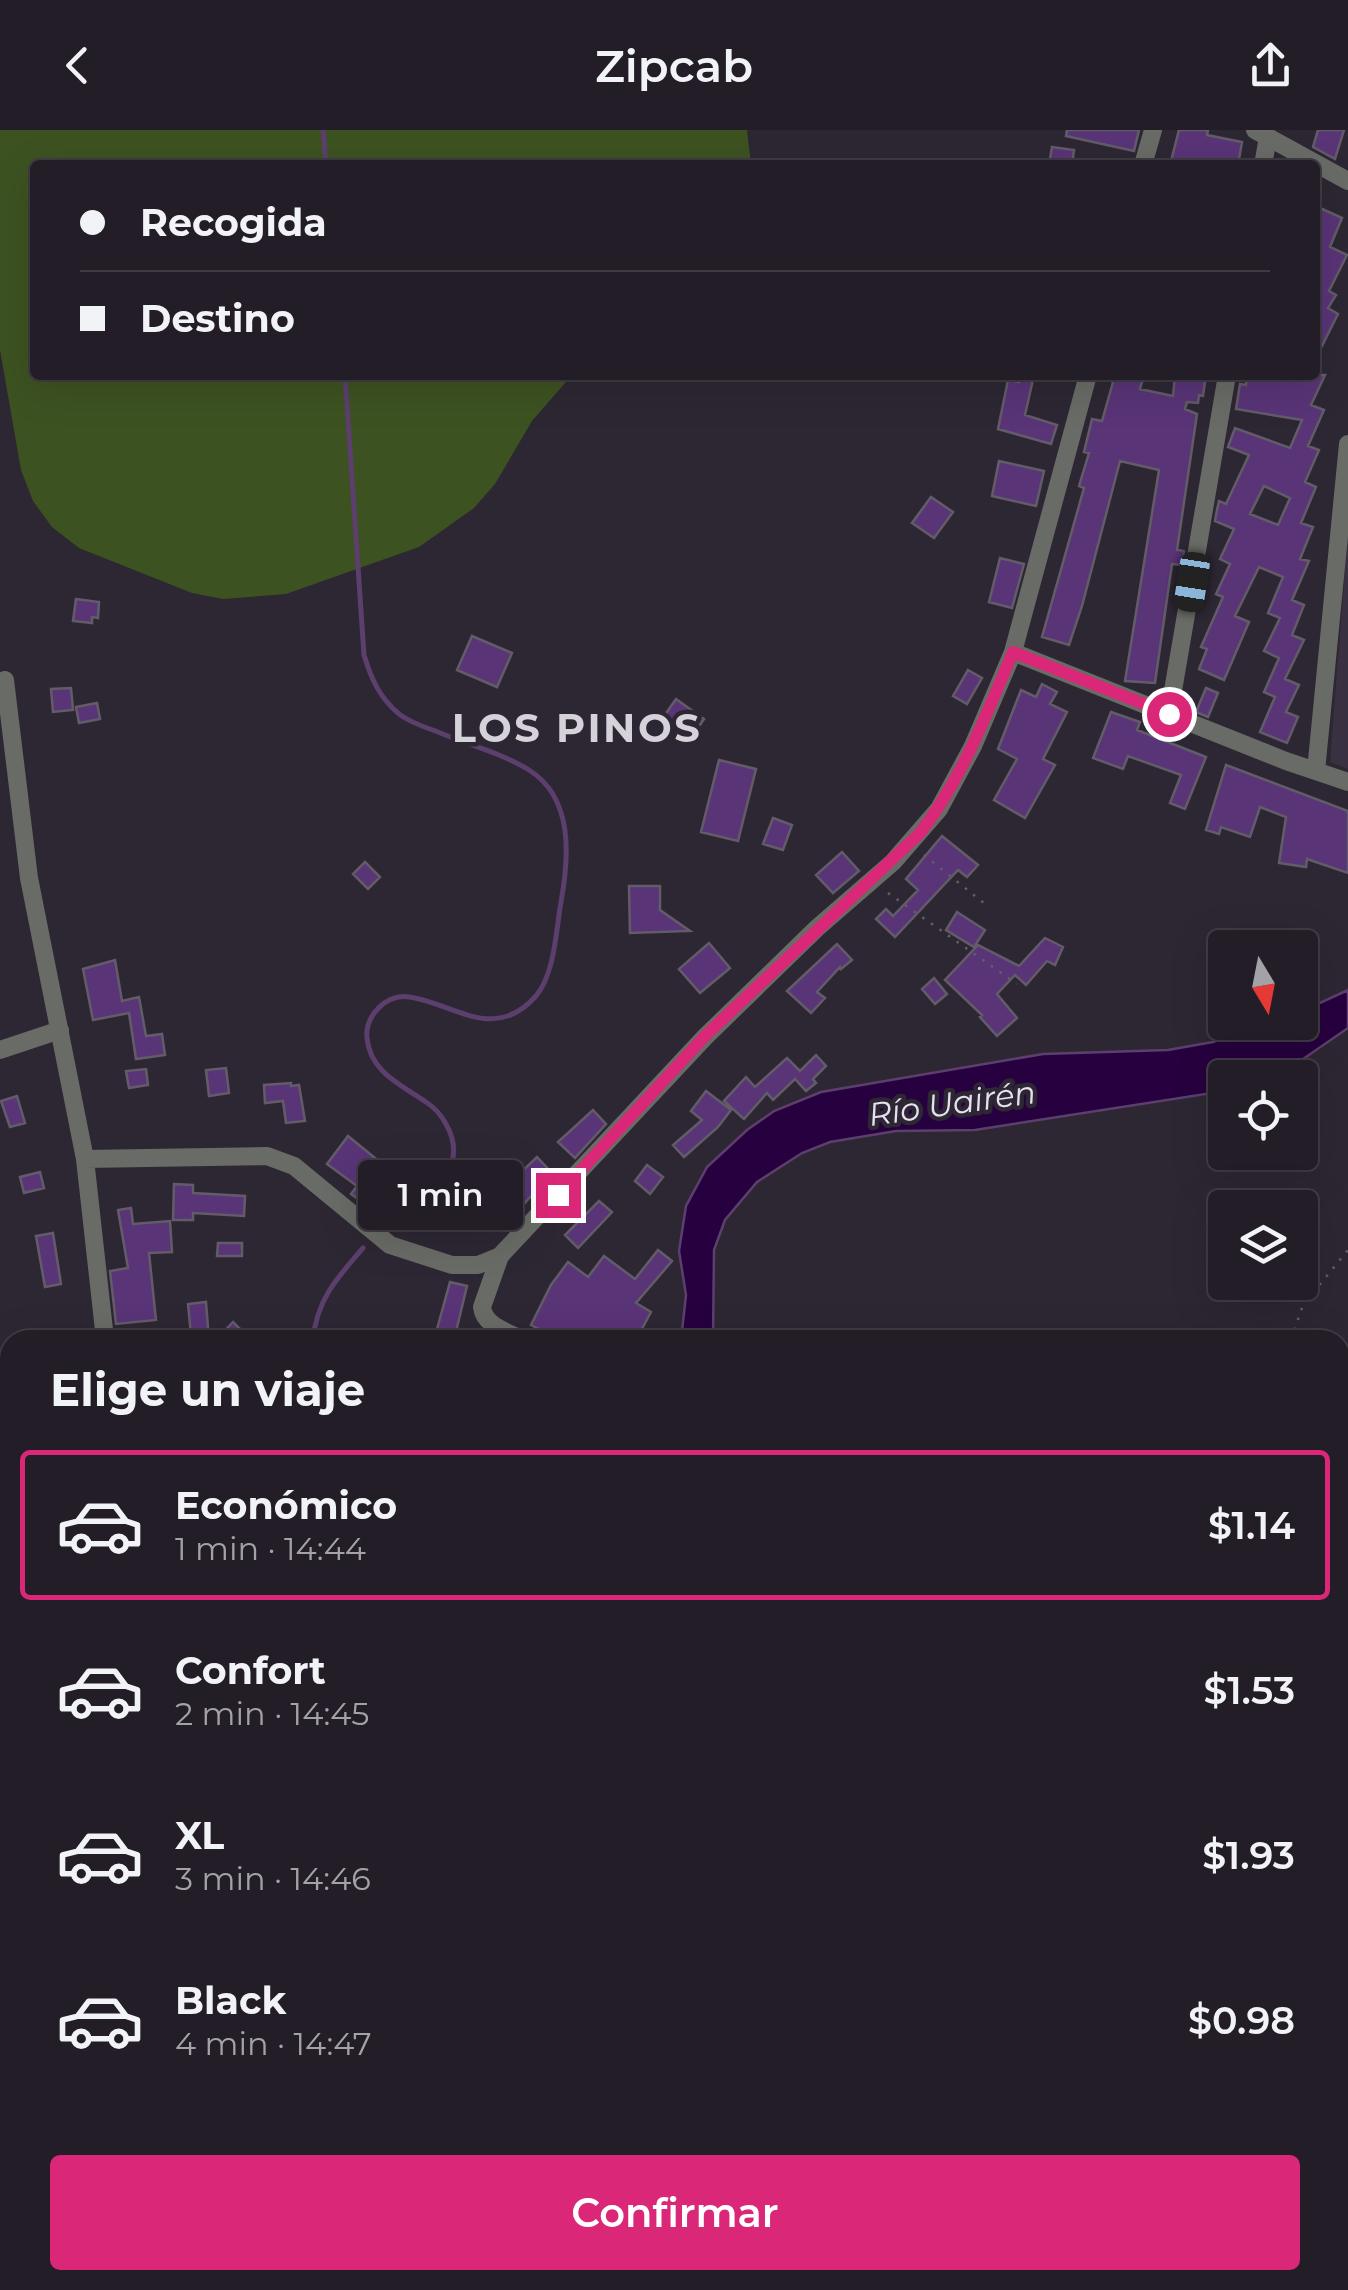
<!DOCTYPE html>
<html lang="es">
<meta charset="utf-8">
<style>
body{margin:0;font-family:Montserrat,sans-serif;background:#2e2a32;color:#f1f3f6;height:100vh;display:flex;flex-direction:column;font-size:38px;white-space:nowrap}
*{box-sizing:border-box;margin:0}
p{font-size:32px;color:#a2a2a7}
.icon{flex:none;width:55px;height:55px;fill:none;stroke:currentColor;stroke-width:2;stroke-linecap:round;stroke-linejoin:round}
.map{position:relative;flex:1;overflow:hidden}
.sheet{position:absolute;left:0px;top:1200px;width:1350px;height:960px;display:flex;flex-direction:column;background:#221d26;border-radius:30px 30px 0 0;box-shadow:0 10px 40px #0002,0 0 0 2px #3f3b43}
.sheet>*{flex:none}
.banner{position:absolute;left:30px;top:30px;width:1290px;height:220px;border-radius:10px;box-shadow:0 10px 40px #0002,0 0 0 2px #3f3b43;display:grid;align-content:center;height:220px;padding:0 50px;background:#221d26}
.needle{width:65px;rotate:170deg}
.tools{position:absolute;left:1208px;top:800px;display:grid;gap:20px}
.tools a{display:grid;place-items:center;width:110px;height:110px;border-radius:10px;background:#221d26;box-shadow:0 10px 40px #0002,0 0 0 2px #3f3b43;font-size:50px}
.end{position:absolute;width:45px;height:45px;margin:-22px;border:12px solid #db2777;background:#fff;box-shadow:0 0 0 5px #fff}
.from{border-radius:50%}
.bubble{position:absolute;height:70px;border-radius:10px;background:#221d26;box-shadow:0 10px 40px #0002,0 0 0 2px #3f3b43;font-size:32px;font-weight:600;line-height:70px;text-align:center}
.car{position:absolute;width:30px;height:60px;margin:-30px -15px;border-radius:12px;box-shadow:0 0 8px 2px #0007;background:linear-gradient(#222 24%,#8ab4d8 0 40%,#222 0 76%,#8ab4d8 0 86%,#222 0)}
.banner b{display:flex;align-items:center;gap:35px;height:95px;font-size:38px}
.banner b+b{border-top:2px solid #3f3b43}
.banner i{width:25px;height:25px;background:#f1f3f6}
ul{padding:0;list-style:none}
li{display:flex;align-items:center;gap:30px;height:150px;margin:0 20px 15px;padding:0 30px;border:5px solid transparent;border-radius:10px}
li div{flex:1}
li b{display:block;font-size:38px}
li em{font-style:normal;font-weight:600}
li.active{border-color:#db2777}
li>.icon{width:90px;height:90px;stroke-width:1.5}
h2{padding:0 50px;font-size:45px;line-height:120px}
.button{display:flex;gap:20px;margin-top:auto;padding:20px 50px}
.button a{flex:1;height:115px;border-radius:10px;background:#db2777;color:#fff;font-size:40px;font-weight:600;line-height:115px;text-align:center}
header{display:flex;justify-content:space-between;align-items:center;height:130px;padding:0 50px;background:#221d26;font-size:45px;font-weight:600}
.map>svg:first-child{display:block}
</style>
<header><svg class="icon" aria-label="back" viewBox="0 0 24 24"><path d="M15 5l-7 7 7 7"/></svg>Zipcab<svg class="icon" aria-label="share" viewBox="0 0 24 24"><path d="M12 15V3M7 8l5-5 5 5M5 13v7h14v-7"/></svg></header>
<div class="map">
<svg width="1348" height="2160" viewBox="0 0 1348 2160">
<rect width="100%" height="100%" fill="#2d2733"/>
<path fill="#393041" d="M 1348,402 L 1348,639 L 1330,632 Z"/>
<path fill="#3d5221" d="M 0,0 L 747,0 L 751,35 L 35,35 L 35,245 L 572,245 L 532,291 L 495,354 L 474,378 L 419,417 L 385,429 L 286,464 L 223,469 L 192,463 L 79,418 L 52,397 L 33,371 L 21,340 L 0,220 Z"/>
<path fill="#27003f" stroke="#5c3f6d" stroke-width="2.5" d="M 1348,860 L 1348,898 L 1277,947 L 1225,948 L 1225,961 L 975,1000 L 896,1001 L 830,1012 L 802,1023 L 757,1052 L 725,1090 L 714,1120 L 713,1210 L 681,1210 L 686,1165 L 679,1121 L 686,1076 L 707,1037 L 747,1000 L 774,981 L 821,962 L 1043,924 L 1168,920 L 1213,912 L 1269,893 L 1300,892 L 1300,882 Z
M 10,1983 L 10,2049 L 0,2057 L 0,1988 Z"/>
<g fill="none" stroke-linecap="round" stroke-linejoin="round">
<path stroke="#5c3f6d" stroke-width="5" d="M 323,0 L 326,35
M 345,245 L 364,525 C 371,548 379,567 398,583 C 408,592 425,597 438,602 C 468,615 502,623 529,640 C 574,668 569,728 561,772 C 556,800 555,843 536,866 C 494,913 455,874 410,867 C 387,863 365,885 367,908 C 370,942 401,955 426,972 C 434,977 441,985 446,994 C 472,1040 427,1071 392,1094
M 313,1210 C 317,1169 337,1148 363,1118"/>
<path stroke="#27003f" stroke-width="30" d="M 663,2150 L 671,2160"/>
</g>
<path fill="#593477" stroke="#625c69" stroke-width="2.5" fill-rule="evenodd" d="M 1067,0 L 1139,0 L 1134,21 L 1066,6 Z
M 1179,0 L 1208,0 L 1207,5 L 1242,12 L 1238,35 L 1170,35 Z
M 1318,0 L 1344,0 L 1335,29 L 1313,17 Z
M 1052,17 L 1074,20 L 1072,35 L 1049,35 Z
M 1318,77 L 1342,88 L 1330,117 L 1347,125 L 1329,161 L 1336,165 L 1328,178 L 1338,184 L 1315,230 L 1315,84 Z
M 1021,245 L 1034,245 L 1025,285 L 1057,295 L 1051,314 L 998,299 L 1008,250 L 1019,252 Z
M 1115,245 L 1144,245 L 1140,259 L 1173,266 L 1175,245 L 1206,245 L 1203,266 L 1199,265 L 1198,273 L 1187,272 L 1185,279 L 1197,284 L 1177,420 L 1184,421 L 1182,435 L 1172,434 L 1155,553 L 1125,551 L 1159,340 L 1120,331 L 1082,476 L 1069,515 L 1042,507 L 1084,358 L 1079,356 L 1089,323 L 1084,322 L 1092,289 L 1102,291 Z
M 1247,245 L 1325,245 L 1311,275 L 1324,280 L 1308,316 L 1319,320 L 1305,352 L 1316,357 L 1301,393 L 1313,397 L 1300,429 L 1309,431 L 1292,470 L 1304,475 L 1292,505 L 1304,510 L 1285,549 L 1299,555 L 1286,582 L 1298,587 L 1287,613 L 1260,602 L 1275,567 L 1264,562 L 1279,528 L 1264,521 L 1280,488 L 1268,483 L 1283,447 L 1259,437 L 1235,486 L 1249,492 L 1224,550 L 1199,539 L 1207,519 L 1201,517 L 1223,467 L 1216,464 L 1230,434 L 1220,429 L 1234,399 L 1215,391 L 1217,380 L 1219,371 L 1226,374 L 1249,325 L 1228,317 L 1235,298 L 1290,318 L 1302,290 L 1236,279 L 1240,254 L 1246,255 ZM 1264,356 L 1290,368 L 1278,395 L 1250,384 Z
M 999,331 L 1044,341 L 1036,376 L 992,366 Z
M 931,367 L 953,382 L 934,408 L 912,393 Z
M 1000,428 L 1024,434 L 1012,478 L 989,472 Z
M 76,469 L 99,472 L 98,488 L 92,487 L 92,493 L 73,491 Z
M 472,506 L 512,523 L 497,557 L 457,540 Z
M 968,540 L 982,548 L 967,574 L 953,566 Z
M 1042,554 L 1057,562 L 1050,574 L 1067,582 L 1043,629 L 1055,635 L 1025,688 L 994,670 L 1017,629 L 998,619 L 1021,560 L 1036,567 Z
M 71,558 L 73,580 L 53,582 L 51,559 Z
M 1206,558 L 1218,563 L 1208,587 L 1196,582 Z
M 676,569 L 704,589 L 690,609 L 662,589 Z
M 97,573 L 100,589 L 79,593 L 76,577 Z
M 1111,582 L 1140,592 L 1137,600 L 1206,627 L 1185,679 L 1170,673 L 1181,645 L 1128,626 L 1123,639 L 1093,628 Z
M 719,630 L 756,639 L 738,711 L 701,702 Z
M 1226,635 L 1348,681 L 1348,743 L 1307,729 L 1306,737 L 1279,733 L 1286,687 L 1260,677 L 1250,707 L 1221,697 L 1219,704 L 1206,700 Z
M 773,688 L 792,695 L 783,720 L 763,714 Z
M 942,706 L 978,735 L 967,747 L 958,740 L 895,807 L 876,789 L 886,779 L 893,786 L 918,760 L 906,749 Z
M 842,722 L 859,741 L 833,763 L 816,745 Z
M 365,732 L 380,747 L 368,759 L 353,744 Z
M 629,756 L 660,756 L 660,780 L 690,801 L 630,803 Z
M 957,782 L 985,800 L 974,817 L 946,800 Z
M 1045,808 L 1063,817 L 1055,835 L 1047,831 L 1026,855 L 1015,845 L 997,864 L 1017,888 L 997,906 L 980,887 L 982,885 L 945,850 L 978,815 L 1019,836 Z
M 709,813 L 730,838 L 700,863 L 679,839 Z
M 837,814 L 852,830 L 841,839 L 840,837 L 817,862 L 825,868 L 811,883 L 787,861 Z
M 115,830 L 122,871 L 139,867 L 146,906 L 162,904 L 165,925 L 136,929 L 129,883 L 93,890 L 83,839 Z
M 934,848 L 947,864 L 935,874 L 922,859 Z
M 816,925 L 826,936 L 813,949 L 816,953 L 806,961 L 795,949 L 773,970 L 767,963 L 744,989 L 724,971 L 746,947 L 755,957 L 787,928 L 800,941 Z
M 226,938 L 229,963 L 209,966 L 206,940 Z
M 146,939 L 148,955 L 129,958 L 126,941 Z
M 291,953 L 291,956 L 299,955 L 305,991 L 286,993 L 283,971 L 265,973 L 264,955 Z
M 706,961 L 731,980 L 718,997 L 684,1027 L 673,1015 L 702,990 L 691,981 Z
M 17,966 L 25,993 L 10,997 L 1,971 Z
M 593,980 L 606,994 L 575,1028 L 558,1012 Z
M 348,1006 L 391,1041 L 367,1075 L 351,1064 L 357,1056 L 327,1034 Z
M 537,1027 L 552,1043 L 512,1087 L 496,1075 L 517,1046 Z
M 647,1035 L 663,1047 L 650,1064 L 635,1051 Z
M 40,1042 L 44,1058 L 24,1063 L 20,1047 Z
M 174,1054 L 193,1055 L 193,1063 L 245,1066 L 244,1086 L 193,1083 L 193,1090 L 173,1090 Z
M 599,1071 L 612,1082 L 578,1118 L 565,1105 Z
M 131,1078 L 133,1094 L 170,1091 L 172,1122 L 149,1123 L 156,1190 L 116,1194 L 110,1141 L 128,1138 L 118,1080 Z
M 53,1103 L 61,1154 L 45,1157 L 36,1106 Z
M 218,1113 L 242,1113 L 242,1126 L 217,1126 Z
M 658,1120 L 672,1131 L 636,1173 L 651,1182 L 636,1210 L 560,1210 L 531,1195 L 551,1155 L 568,1132 L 588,1147 L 604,1126 L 635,1149 Z
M 450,1152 L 467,1156 L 454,1210 L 434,1210 Z
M 206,1172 L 209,1210 L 196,1210 L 191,1205 L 188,1174 Z
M 233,1192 L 251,1210 L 216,1210 Z"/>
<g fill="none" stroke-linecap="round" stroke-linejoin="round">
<path stroke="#635e68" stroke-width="2.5" stroke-dasharray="2.5 8" stroke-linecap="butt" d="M 924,725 L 985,774
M 888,763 L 1017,854
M 1291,1210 L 1303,1175 L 1348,1120
M 1056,2150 L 1073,2160"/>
<path stroke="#696c66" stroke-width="18" d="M 1255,0 L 1348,51
M 1143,35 L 1153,0
M 1263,35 L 1268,7
M 1013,522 L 1286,631 L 1348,652
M 5,550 L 29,748 L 85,1029 L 105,1209
M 1169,584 L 1227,245
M 1316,641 L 1348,314
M 0,920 L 60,900
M 85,1029 L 267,1026 L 294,1036 L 390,1115 L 452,1135 L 478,1135 L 500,1126 L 705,907 L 817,798 L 893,732 L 939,679 L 973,616 L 1013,522 L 1088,245
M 500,1126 L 482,1177 C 484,1196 508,1202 523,1210"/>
</g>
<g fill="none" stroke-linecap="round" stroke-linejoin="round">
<path stroke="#db2777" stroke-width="12" d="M 558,1065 L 705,906 L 920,703 C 962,649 986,585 1013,522 L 1169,584"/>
</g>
<g text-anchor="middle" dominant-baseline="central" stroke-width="9" stroke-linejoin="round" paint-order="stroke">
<g font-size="32" font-style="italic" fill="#e9dff3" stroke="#2d2733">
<text transform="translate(952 973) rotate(-8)">Río Uairén</text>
</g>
<g font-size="40" font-weight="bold" letter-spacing="2.5" fill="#d6d2d9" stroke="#2d2733">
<text x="577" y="597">LOS PINOS</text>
</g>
</g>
</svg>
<div class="tools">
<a><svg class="needle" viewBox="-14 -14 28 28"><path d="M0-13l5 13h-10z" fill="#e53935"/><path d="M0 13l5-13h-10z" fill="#a2a2a7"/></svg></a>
<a><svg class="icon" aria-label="locate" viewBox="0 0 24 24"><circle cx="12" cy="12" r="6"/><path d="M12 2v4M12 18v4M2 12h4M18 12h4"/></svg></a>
<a><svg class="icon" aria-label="layers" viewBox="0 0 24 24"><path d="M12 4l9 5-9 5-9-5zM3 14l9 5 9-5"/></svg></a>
</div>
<i class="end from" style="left:1169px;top:584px"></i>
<i class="end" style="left:558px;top:1065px"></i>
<div class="bubble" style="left:358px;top:1030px;width:165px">1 min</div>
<i class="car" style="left:1192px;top:452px;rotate:189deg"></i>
<div class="banner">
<b><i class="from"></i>Recogida</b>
<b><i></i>Destino</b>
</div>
<section class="sheet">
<h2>Elige un viaje</h2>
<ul>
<li class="active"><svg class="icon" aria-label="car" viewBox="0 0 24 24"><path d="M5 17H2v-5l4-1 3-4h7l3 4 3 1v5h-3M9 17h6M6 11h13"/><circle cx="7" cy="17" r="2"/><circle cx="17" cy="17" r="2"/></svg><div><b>Económico</b><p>1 min · 14:44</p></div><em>$1.14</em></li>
<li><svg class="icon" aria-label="car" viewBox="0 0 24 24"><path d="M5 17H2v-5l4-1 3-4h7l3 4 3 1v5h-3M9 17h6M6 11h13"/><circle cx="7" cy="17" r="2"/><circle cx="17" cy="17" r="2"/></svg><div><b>Confort</b><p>2 min · 14:45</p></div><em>$1.53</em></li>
<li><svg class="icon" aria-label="car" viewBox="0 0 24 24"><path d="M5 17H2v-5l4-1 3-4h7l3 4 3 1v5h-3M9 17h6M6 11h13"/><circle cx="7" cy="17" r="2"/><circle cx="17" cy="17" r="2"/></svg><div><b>XL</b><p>3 min · 14:46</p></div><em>$1.93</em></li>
<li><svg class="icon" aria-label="car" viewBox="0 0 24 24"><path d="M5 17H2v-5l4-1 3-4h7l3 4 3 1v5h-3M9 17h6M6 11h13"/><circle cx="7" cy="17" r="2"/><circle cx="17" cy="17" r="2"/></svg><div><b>Black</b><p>4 min · 14:47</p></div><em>$0.98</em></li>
</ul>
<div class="button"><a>Confirmar</a></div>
</section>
</div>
